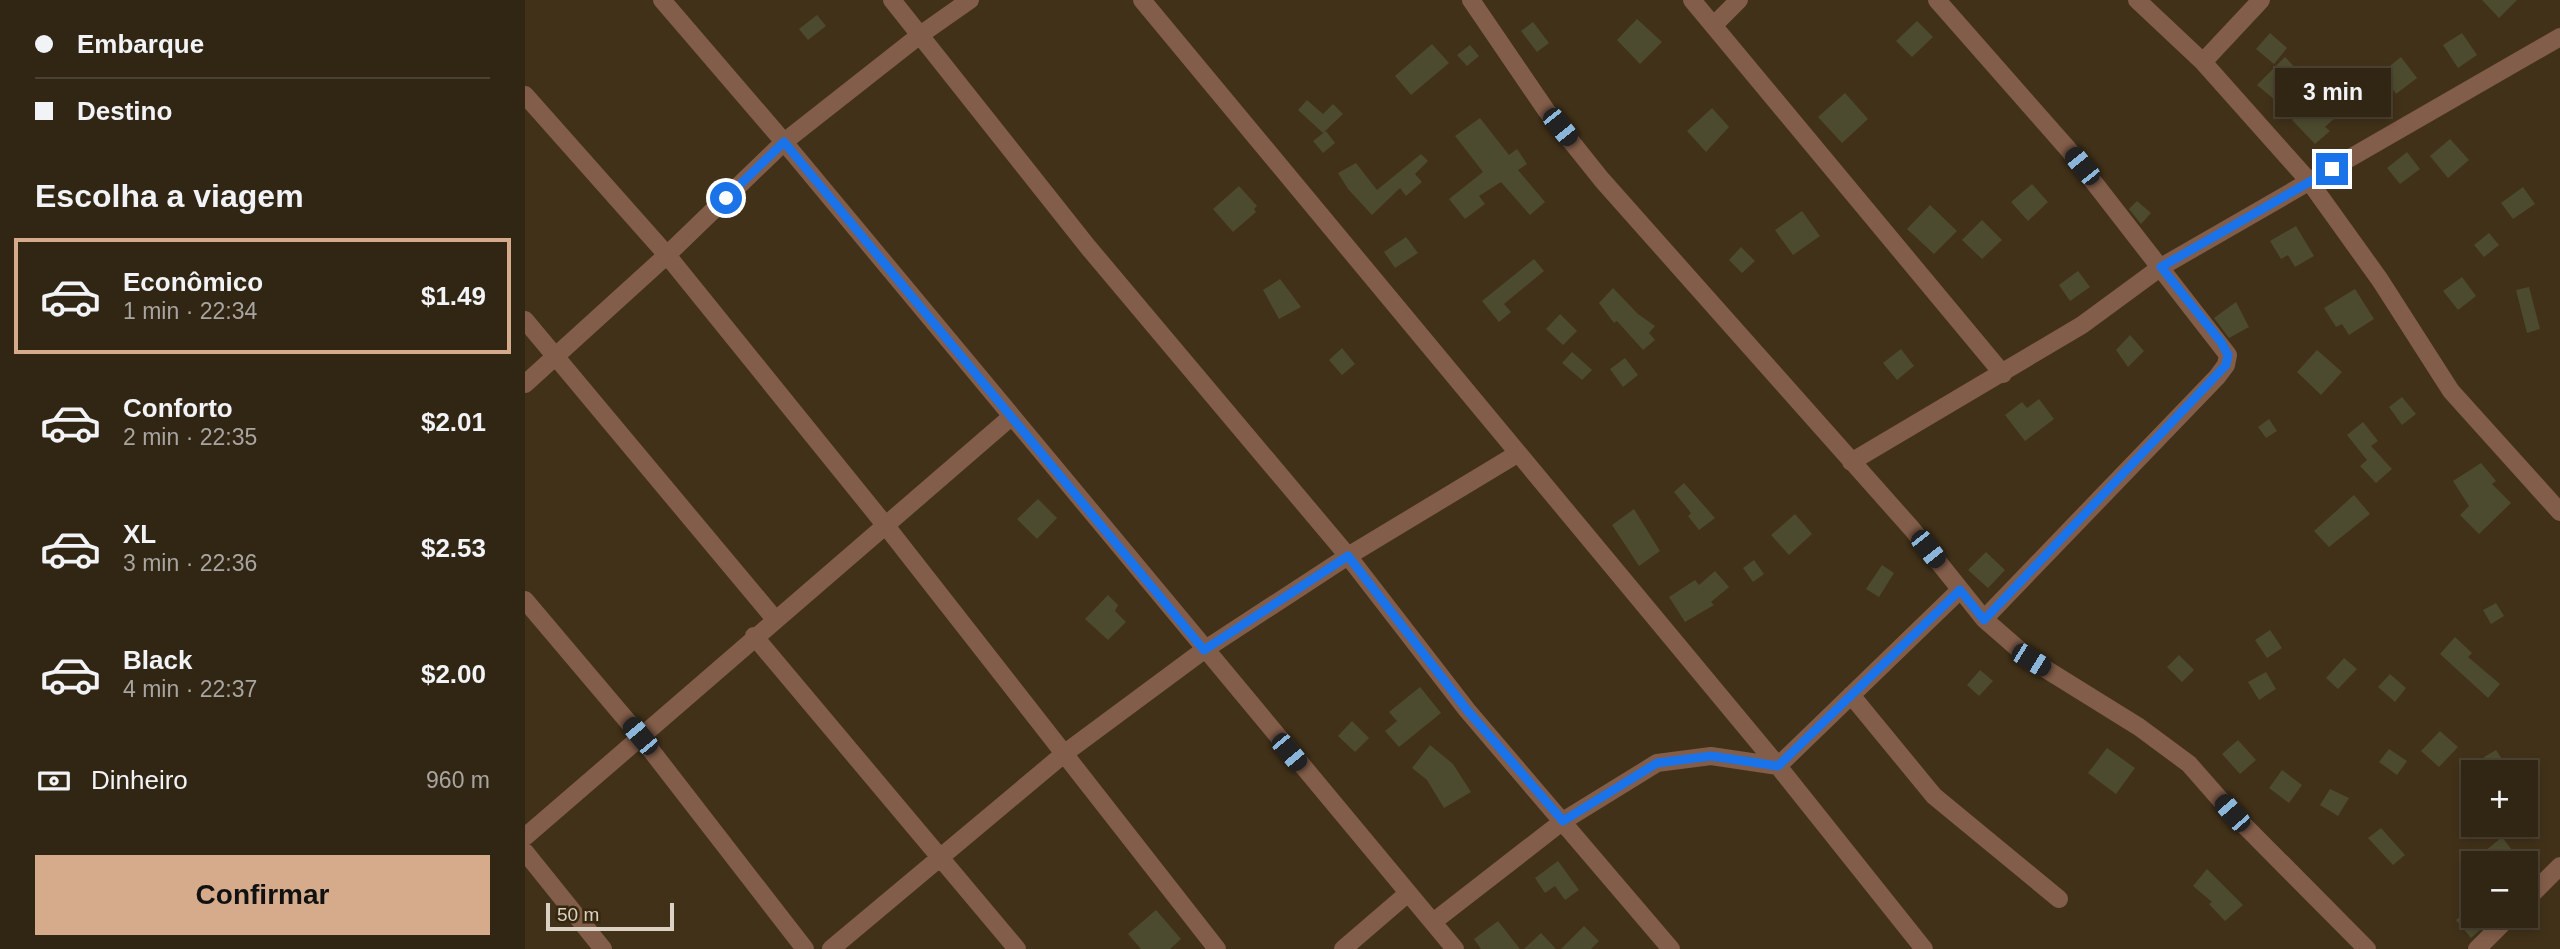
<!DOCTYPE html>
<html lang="pt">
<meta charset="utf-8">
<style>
body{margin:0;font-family:Arial,sans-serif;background:#392d1c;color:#f1f3f6;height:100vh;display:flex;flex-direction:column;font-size:26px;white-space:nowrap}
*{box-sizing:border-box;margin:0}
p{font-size:23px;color:#a8a5a0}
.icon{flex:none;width:38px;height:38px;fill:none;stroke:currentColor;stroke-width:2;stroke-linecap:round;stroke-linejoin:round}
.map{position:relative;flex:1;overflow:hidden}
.side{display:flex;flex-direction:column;background:#312513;width:525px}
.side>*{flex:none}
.banner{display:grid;align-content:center;height:154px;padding:0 35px;background:#312513}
.buttons{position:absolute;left:1936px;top:760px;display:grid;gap:14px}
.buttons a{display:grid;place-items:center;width:77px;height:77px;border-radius:0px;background:#312513;box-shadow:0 4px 10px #0003,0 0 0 2px #4c4233;font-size:35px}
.scale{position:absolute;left:21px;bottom:18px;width:128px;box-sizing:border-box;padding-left:7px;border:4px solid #dbd1c4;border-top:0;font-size:19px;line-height:24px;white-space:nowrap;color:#dbd1c4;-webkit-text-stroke:5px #36270f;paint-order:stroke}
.end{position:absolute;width:32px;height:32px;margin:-16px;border:9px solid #1a73e8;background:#fff;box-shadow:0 0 0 4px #fff}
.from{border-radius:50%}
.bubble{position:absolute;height:49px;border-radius:0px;background:#312513;box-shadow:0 4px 10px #0003,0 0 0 2px #4c4233;font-size:23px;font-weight:700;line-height:49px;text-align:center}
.car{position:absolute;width:21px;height:42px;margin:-21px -10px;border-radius:9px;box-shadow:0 0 5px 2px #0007;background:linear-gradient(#222 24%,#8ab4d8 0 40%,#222 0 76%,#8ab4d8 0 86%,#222 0)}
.banner b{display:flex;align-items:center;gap:24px;height:66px;font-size:26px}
.banner b+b{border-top:2px solid #4c4233}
.banner i{width:18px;height:18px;background:#f1f3f6}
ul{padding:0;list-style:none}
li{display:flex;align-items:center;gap:21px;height:116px;margin:0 14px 10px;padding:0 21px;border:4px solid transparent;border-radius:0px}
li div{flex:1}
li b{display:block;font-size:26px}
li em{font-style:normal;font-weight:700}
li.active{border-color:#d6ab8b}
li>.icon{width:63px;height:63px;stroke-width:1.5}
h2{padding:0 35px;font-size:32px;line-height:84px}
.pay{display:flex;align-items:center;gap:18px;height:77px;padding:0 35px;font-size:26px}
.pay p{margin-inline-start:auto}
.action{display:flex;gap:14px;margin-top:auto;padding:14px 35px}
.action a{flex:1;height:80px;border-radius:0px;background:#d6ab8b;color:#111;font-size:28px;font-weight:700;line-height:80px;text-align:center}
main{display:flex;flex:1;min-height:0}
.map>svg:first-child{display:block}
</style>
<main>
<section class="side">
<div class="banner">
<b><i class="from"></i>Embarque</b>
<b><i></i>Destino</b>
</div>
<h2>Escolha a viagem</h2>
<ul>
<li class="active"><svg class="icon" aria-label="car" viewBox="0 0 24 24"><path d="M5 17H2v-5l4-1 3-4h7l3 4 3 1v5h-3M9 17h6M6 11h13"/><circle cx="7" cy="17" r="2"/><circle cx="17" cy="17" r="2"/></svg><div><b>Econômico</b><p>1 min · 22:34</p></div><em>$1.49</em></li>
<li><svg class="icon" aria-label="car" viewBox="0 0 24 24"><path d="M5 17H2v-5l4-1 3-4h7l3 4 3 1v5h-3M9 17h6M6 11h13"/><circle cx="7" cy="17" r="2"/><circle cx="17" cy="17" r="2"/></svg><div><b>Conforto</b><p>2 min · 22:35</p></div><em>$2.01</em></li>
<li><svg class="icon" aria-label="car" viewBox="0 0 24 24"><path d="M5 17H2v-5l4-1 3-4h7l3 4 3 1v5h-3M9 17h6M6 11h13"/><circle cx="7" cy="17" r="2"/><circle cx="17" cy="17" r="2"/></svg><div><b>XL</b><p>3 min · 22:36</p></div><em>$2.53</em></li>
<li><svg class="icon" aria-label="car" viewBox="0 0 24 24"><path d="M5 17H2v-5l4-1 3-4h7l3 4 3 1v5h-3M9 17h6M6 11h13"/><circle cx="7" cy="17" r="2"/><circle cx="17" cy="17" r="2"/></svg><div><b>Black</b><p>4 min · 22:37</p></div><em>$2.00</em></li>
</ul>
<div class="pay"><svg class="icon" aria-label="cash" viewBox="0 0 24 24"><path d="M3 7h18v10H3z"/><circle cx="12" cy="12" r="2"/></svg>Dinheiro<p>960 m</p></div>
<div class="action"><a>Confirmar</a></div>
</section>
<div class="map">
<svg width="2035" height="949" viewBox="0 0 2035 949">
<rect width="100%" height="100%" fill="#413119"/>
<path fill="#4d4b2f" d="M 1957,0 L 1992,0 L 1974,18 Z
M 292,15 L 301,26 L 283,40 L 274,29 Z
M 1112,19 L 1137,42 L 1115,64 L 1092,40 Z
M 1392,21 L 1408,37 L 1387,57 L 1371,41 Z
M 1008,22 L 1024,43 L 1012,52 L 996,31 Z
M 1745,33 L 1762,48 L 1749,64 L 1731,49 Z
M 1937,33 L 1952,55 L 1933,68 L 1918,45 Z
M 907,44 L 924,63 L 886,95 L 870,76 Z
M 945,45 L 954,56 L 942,66 L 932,55 Z
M 1760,57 L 1813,115 L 1800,127 L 1805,131 L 1790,144 L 1767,120 L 1770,117 L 1732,85 Z
M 1876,57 L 1892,78 L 1871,94 L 1856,73 Z
M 1320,93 L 1343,119 L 1317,143 L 1293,117 Z
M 782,100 L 798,114 L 808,104 L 818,114 L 798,133 L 773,110 Z
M 1187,108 L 1204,127 L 1181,152 L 1162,131 Z
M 955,118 L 984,155 L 992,149 L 1002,164 L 993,170 L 1020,202 L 1005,215 L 976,182 L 954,196 L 960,204 L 940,219 L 924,199 L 958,172 L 930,136 Z
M 801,131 L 810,143 L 798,153 L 788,141 Z
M 1925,139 L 1944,160 L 1923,178 L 1905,156 Z
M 1882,152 L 1895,169 L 1875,184 L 1862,168 Z
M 896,154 L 903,161 L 890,174 L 897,182 L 881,196 L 875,188 L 847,215 L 823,189 L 813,173 L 831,163 L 852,190 Z
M 1507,184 L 1523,202 L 1503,221 L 1486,202 Z
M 714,186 L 732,206 L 729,209 L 731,212 L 708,232 L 688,209 Z
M 1998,187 L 2010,204 L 1988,219 L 1976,203 Z
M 1612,201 L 1626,213 L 1616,224 L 1604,209 Z
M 1405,205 L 1432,231 L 1409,254 L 1382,229 Z
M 1277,211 L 1295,236 L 1268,255 L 1250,230 Z
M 1457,220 L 1477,240 L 1457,259 L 1437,240 Z
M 1771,226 L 1789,256 L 1770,267 L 1763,255 L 1756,259 L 1745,241 Z
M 1964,233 L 1974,245 L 1959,257 L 1949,245 Z
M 881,237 L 893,253 L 870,268 L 859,252 Z
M 1216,247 L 1230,261 L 1217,273 L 1204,260 Z
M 1009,259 L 1019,271 L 979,304 L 986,312 L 974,322 L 957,301 Z
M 1553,271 L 1565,287 L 1545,301 L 1534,285 Z
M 1937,277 L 1951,296 L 1933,310 L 1918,291 Z
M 755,279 L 776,307 L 754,319 L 738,290 Z
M 2004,287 L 2015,329 L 2002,333 L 1991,290 Z
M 1088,288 L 1113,314 L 1130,326 L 1124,333 L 1130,340 L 1118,350 L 1092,321 L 1089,323 L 1074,303 Z
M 1830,289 L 1849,319 L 1824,335 L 1817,324 L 1811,327 L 1799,308 Z
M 1711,302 L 1724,327 L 1704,338 L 1689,318 Z
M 1035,314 L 1052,331 L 1038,345 L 1021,329 Z
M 1605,335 L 1619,351 L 1603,367 L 1591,350 Z
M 817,348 L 830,364 L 817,375 L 804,360 Z
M 1376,349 L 1389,366 L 1372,380 L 1358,363 Z
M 1792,350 L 1817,372 L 1796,395 L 1772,372 Z
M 1047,352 L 1067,370 L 1057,380 L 1037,363 Z
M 1100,358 L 1113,375 L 1098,387 L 1085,369 Z
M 1877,397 L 1891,414 L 1877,425 L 1864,407 Z
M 1514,399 L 1529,419 L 1500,441 L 1480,415 L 1497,402 L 1502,408 Z
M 1744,419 L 1752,431 L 1741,438 L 1733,427 Z
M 1838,422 L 1853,441 L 1846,446 L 1867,469 L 1851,483 L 1835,466 L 1842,460 L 1822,435 Z
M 1956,463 L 1971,481 L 1967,484 L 1986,503 L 1954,534 L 1935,515 L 1944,506 L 1928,481 Z
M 1159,483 L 1190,518 L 1174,530 L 1163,516 L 1166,513 L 1149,492 Z
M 1829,495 L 1845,514 L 1804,547 L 1789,531 Z
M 513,499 L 532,518 L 512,539 L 492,519 Z
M 1109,509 L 1135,551 L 1114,566 L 1087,525 Z
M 1270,514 L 1287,534 L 1264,555 L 1246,535 Z
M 1461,552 L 1480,570 L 1463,588 L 1443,570 Z
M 1229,560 L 1239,574 L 1228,582 L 1218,568 Z
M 1357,565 L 1369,573 L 1354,597 L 1341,589 Z
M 1190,571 L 1204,587 L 1186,602 L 1189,605 L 1160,622 L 1144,597 L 1170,580 L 1174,585 Z
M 583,595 L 593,605 L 590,611 L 601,622 L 583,640 L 560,619 Z
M 1971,603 L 1979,616 L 1966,624 L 1958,610 Z
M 1745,630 L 1757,648 L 1742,658 L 1730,640 Z
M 1930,637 L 1947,653 L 1943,657 L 1975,684 L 1963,698 L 1915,654 Z
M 1654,655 L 1669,670 L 1657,682 L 1642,667 Z
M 1819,658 L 1832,669 L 1813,689 L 1801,678 Z
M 1455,670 L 1468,681 L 1454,696 L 1442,685 Z
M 1741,672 L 1751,689 L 1734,700 L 1723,682 Z
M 1865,674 L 1881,688 L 1870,702 L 1853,687 Z
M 895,687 L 916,713 L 874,747 L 860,731 L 872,721 L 864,712 Z
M 827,721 L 844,738 L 830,752 L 813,736 Z
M 1915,731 L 1933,747 L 1914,767 L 1896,751 Z
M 1713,740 L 1731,760 L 1715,774 L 1697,754 Z
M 905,745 L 928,764 L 946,792 L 919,808 L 902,780 L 887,768 Z
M 1582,748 L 1610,768 L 1591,794 L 1563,773 Z
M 1864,749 L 1882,761 L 1872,775 L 1854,762 Z
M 1971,750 L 1980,764 L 1968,772 L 1959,757 Z
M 1757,770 L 1777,785 L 1764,803 L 1744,788 Z
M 1805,789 L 1824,798 L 1813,816 L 1795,805 Z
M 1856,828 L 1880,855 L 1868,865 L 1843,838 Z
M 1977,837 L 1990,854 L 1979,863 L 1967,863 L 1959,852 Z
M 1033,861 L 1054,890 L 1040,900 L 1030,886 L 1020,893 L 1010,878 Z
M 1682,869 L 1718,905 L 1700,921 L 1684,904 L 1687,902 L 1668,886 Z
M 1948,907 L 1948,919 L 1956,929 L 1946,938 L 1931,920 Z
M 631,910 L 656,939 L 645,949 L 616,949 L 603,934 Z
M 973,921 L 995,949 L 956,949 L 949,939 Z
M 1059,926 L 1074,941 L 1066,949 L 1036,949 Z
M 1016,933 L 1031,949 L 999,949 Z"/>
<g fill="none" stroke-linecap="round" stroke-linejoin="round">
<path stroke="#825d49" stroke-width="18" d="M 137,0 L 259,142 L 930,949
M 367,0 L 563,247 L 823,556 L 942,710 L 1146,949
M 617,0 L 1253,766 L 1399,949
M 946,0 L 1021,110 L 1077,180 L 1387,529 L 1459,619 L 1506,660 L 1614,727 L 1664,764 L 1707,813 L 1842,949
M 1167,0 L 1478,374
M 1412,0 L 1543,149 L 1703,355 L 1701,365 L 1692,377 L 1459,619
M 1612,0 L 1678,62 L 1784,181 L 1855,280 L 1926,391 L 2035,512
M 1189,25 L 1214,0
M 1678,62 L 1736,0
M 0,95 L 142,255 L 361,526 L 692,949
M 0,320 L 249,618
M 0,384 L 142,255 L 259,142 L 395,35 L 445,0
M 1326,462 L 1557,325 L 1636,267 L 2035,37
M 0,600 L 115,736 L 280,949
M 229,636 L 492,949
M 1326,695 L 1409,796 L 1534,899
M 0,837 L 486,417
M 0,852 L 78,949
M 2000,901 L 2035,866
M 908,922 L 1038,821 L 1132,763 L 1186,756 L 1253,766 L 1435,590
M 306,949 L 540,753 L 679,650 L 823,556 L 992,454
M 818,949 L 882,894
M 1952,949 L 1986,915"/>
</g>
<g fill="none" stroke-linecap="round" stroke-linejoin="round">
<path stroke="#1a73e8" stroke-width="9" d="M 201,198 L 259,142 L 679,650 L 823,556 L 942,710 L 1038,821 L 1132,763 L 1186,756 L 1253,766 L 1435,590 L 1459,620 L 1701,365 L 1703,355 L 1696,342 L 1636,267 L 1807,169"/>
</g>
</svg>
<div class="buttons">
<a>+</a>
<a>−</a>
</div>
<div class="scale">50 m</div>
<i class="end from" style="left:201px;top:198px"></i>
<i class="end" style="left:1807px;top:169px"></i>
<div class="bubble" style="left:1750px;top:68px;width:116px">3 min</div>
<i class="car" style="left:1035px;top:127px;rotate:141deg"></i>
<i class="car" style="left:1557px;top:166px;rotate:321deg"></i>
<i class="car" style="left:1403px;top:549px;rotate:142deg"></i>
<i class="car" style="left:1506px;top:660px;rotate:122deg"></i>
<i class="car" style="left:115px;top:736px;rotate:320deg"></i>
<i class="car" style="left:764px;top:752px;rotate:140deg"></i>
<i class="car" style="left:1707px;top:813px;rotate:319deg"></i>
</div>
</main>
